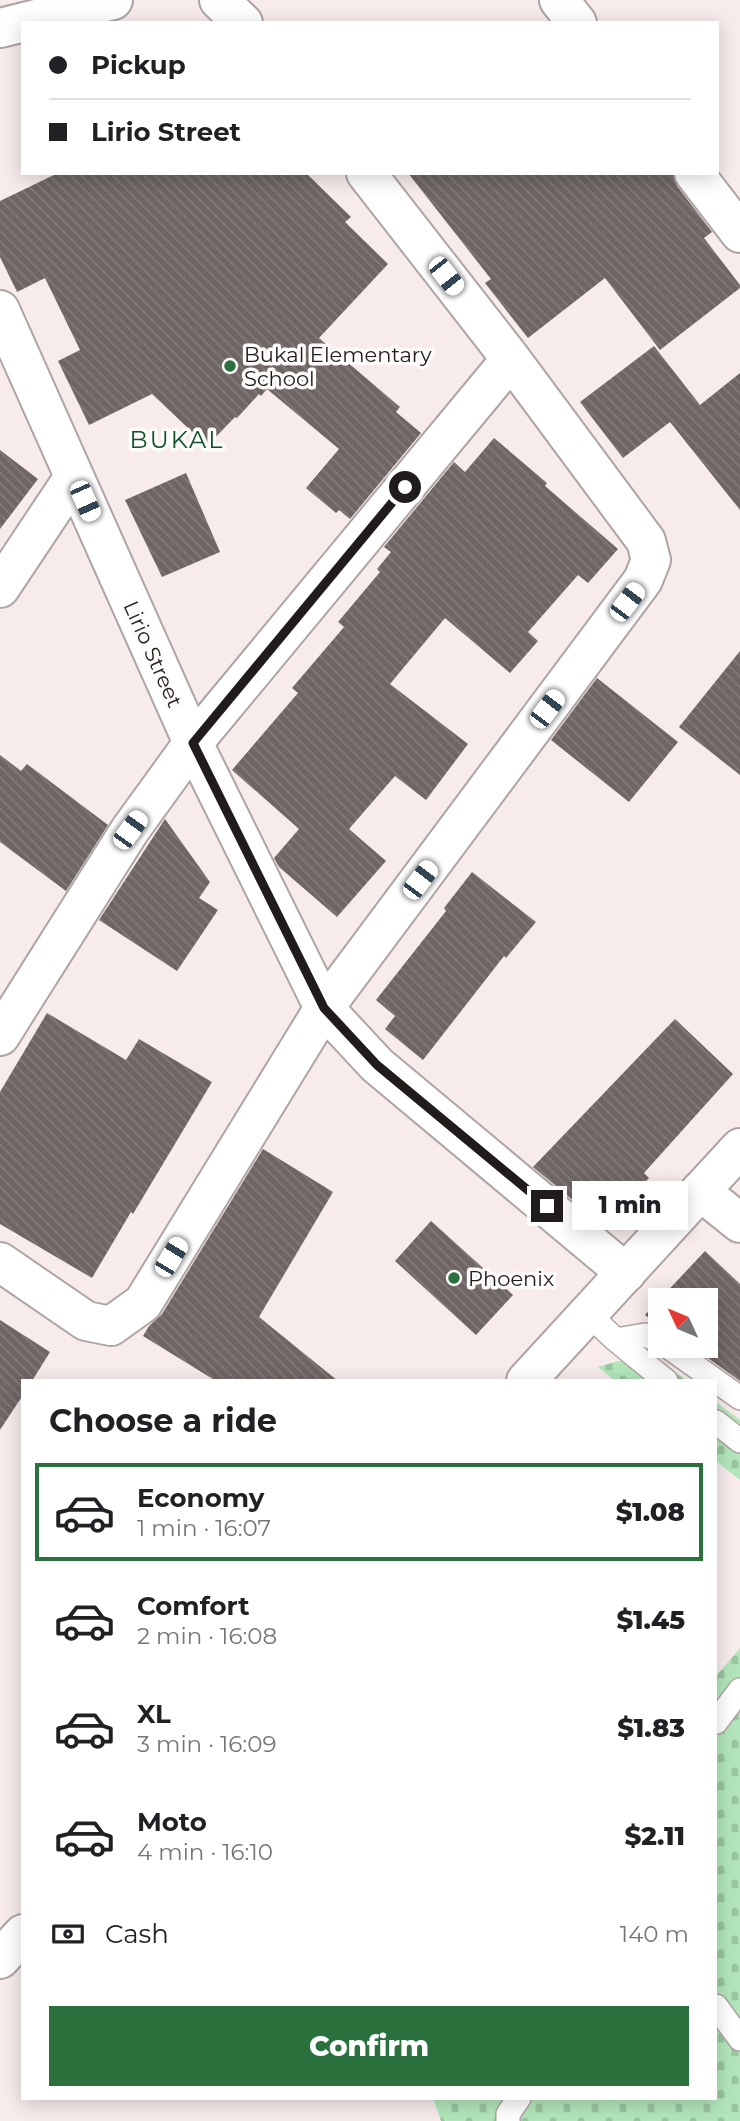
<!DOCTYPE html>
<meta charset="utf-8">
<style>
body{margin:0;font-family:Montserrat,sans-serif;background:#f2f2f2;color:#202124;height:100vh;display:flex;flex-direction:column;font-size:26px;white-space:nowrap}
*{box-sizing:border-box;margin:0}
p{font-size:23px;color:#757577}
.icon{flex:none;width:38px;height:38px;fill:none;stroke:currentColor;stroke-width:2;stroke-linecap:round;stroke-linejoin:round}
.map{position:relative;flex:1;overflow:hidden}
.side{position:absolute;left:21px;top:1379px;width:696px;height:721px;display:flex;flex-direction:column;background:#fff;border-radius:0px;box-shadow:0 4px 18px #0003}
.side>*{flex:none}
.top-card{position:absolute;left:21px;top:21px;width:698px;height:154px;border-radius:0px;box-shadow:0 4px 18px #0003;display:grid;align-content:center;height:154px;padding:0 28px;background:#fff}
.needle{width:46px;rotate:314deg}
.fabs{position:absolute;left:648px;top:1288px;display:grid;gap:14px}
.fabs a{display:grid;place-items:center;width:70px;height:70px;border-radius:0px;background:#fff;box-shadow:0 4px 18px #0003;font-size:35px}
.end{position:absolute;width:32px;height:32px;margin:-16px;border:9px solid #201c1c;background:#fff;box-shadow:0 0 0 4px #fff}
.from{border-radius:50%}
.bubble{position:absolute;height:49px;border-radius:0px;background:#fff;box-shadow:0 4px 18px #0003;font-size:23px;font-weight:800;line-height:49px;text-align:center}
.car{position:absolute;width:21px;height:42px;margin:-21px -10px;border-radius:9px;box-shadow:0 0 5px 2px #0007;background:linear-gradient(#fff 24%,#345 0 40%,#fff 0 76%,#345 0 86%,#fff 0)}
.top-card b{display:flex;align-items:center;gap:24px;height:66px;font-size:26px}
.top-card b+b{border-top:2px solid #e0e0e0}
.top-card i{width:18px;height:18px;background:#202124}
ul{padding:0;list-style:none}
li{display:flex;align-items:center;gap:21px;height:98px;margin:0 14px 10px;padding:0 14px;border:4px solid transparent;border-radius:0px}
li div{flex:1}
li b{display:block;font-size:26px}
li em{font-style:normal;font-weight:800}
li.current{border-color:#2b713d}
li>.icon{width:63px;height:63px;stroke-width:1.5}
h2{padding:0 28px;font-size:32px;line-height:84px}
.pay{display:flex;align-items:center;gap:18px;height:77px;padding:0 28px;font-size:26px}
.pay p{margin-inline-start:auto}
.primary-button{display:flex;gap:14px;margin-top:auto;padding:14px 28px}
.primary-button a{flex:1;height:80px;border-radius:0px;background:#2b713d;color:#fff;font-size:28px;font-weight:800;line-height:80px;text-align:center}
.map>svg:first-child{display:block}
</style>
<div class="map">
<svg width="740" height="2121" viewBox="0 0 740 2121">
<defs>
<pattern id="cemetery-stones" width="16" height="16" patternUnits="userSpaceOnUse" patternTransform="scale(1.75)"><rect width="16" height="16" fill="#b2e6ba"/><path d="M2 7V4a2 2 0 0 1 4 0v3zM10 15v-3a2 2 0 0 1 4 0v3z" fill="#99c59f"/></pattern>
<pattern id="building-back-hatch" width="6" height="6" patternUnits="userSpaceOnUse" patternTransform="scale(1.75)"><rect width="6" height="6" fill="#6e6564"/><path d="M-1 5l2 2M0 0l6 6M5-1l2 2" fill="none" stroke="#827a7a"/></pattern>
</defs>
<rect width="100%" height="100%" fill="#f7eceb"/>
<path fill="url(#cemetery-stones)" d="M 649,1352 L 687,1381 L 615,1381 L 598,1367 Z
M 716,1402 L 740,1420 L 740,1480 L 716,1461 Z
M 740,1648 L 740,2121 L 441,2121 L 433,2098 L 716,2098 L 716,1676 Z"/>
<path fill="url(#building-back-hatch)" d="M 58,173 L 306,173 L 351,217 L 345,222 L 388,264 L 319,338 L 400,407 L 396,412 L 421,433 L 350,519 L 339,510 L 336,513 L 306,488 L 339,449 L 267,389 L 261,396 L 259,394 L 237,418 L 235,417 L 207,446 L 152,394 L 89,425 L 58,361 L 80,350 L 45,278 L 17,292 L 0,257 L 0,201 Z
M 408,173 L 673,173 L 677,186 L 712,232 L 704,238 L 740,285 L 740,288 L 660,350 L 605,278 L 528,338 L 485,283 L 491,279 Z
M 654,346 L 700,405 L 740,373 L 740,510 L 670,422 L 623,458 L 580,402 Z
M 494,438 L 547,483 L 545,486 L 618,549 L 588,583 L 578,575 L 528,632 L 538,641 L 510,673 L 445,618 L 390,684 L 468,744 L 426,800 L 395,776 L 349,829 L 386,861 L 337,917 L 279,867 L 274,858 L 299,829 L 232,770 L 298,693 L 292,688 L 344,627 L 338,622 L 380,572 L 377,569 L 391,552 L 384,547 L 454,462 L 465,472 Z
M 0,450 L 38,479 L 0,529 Z
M 186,473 L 220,552 L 162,577 L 125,500 Z
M 740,651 L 740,775 L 679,727 Z
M 597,678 L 678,742 L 629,802 L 551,740 Z
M 0,755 L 21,771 L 27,764 L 108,825 L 66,891 L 0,842 Z
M 165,819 L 210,882 L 199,898 L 218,910 L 177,971 L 99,920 Z
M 472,872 L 536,922 L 506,958 L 504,956 L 423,1060 L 385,1029 L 395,1016 L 376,1000 L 446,911 L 444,908 Z
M 47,1013 L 126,1060 L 139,1039 L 212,1082 L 133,1214 L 131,1212 L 92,1278 L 0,1224 L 0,1092 Z
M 675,1019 L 733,1074 L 644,1173 L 649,1178 L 604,1226 L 533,1167 Z
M 263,1149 L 333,1192 L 259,1317 L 338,1381 L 216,1381 L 143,1336 L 149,1326 L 162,1314 Z
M 431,1221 L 513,1295 L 476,1335 L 395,1261 Z
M 705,1251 L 740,1284 L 740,1381 L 691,1346 L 705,1346 L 705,1300 L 660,1300 L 660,1326 L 645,1315 Z
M 0,1320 L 50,1352 L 32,1381 L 23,1381 L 23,1395 L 0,1430 Z"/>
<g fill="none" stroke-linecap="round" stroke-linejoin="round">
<defs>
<path id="service" d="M 587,1313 L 616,1340 L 666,1381
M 616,1340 L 645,1335 L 660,1341
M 667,1346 L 740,1398
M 716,1422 L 740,1441
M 716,1722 L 740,1690
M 716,2006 L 740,2039
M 508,2121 L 508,2114 L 519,2098"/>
<path id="minor" d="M 219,0 L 243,23
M 559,0 L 577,23
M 0,28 L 113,0
M 694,173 L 740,233
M 0,310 L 193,743 L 324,1008 L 377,1065 L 626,1273
M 0,588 L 74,477
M 0,1036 L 130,830 L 193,743 L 511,359
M 700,1191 L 740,1223
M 0,1262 L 86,1321 L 111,1326 L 143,1303 L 324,1008 L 643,580 L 651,560 L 646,541 L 511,359 L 366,173"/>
<path id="primary" d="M 526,1381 L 740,1148
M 0,1959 L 23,1934"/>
</defs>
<use href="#service" stroke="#aea4a3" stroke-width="26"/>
<use href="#minor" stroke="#aea4a3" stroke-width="42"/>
<use href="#primary" stroke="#aea4a3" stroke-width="42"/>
<use href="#service" stroke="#fff" stroke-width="23"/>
<use href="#minor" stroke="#fff" stroke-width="38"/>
<use href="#primary" stroke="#fff" stroke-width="38"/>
</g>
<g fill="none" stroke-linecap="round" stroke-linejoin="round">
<path stroke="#201c1c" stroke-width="9" d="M 405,487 L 193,743 L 324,1008 L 377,1065 L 547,1206"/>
</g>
<g fill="#2b713d" stroke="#fefbfb" stroke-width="2.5">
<circle cx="230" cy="366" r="7"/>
<circle cx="454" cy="1278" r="7"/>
</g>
<g text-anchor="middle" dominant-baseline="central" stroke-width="7" stroke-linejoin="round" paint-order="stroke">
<g font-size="21" fill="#201c1c" stroke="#fefbfb" text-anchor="start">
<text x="244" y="354">Bukal Elementary<tspan x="244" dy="24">School</tspan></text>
<text x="468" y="1278">Phoenix</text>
</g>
<g font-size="21" fill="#201c1c" stroke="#fefbfb">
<text transform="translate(153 654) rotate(66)">Lirio Street</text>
</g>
<g font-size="24" letter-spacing="2" fill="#0e5325" stroke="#fefbfb">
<text x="177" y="439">BUKAL</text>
</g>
</g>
</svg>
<div class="fabs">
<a><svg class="needle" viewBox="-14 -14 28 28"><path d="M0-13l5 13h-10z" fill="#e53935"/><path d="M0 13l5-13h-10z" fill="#757577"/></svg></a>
</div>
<i class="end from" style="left:405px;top:487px"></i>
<i class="end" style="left:547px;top:1206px"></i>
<div class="bubble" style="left:572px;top:1181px;width:116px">1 min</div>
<i class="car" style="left:446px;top:276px;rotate:142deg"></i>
<i class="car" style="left:85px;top:501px;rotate:156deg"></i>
<i class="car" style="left:627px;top:602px;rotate:37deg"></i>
<i class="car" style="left:547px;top:709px;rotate:37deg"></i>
<i class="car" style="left:130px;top:830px;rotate:36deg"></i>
<i class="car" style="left:420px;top:880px;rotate:37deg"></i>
<i class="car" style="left:171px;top:1257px;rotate:31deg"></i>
<div class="top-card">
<b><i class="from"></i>Pickup</b>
<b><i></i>Lirio Street</b>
</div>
<section class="side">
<h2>Choose a ride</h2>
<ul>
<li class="current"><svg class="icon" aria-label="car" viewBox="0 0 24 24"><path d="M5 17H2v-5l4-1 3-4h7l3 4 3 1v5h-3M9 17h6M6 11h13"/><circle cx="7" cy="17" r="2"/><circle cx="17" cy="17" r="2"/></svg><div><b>Economy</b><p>1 min · 16:07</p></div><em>$1.08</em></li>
<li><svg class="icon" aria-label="car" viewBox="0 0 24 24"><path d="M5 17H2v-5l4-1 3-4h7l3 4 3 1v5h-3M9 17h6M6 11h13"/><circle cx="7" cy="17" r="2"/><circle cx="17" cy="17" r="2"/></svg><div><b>Comfort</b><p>2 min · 16:08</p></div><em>$1.45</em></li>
<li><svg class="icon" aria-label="car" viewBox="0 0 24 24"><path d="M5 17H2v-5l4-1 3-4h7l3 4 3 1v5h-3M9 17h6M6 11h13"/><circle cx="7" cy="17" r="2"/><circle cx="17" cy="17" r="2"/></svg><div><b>XL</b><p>3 min · 16:09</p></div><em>$1.83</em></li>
<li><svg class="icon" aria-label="car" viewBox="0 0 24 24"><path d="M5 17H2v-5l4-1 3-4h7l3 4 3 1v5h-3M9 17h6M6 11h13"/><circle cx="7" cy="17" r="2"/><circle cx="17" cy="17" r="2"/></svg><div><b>Moto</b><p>4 min · 16:10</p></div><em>$2.11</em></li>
</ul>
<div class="pay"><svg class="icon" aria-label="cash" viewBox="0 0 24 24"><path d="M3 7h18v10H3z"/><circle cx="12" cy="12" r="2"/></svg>Cash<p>140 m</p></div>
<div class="primary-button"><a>Confirm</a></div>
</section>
</div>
